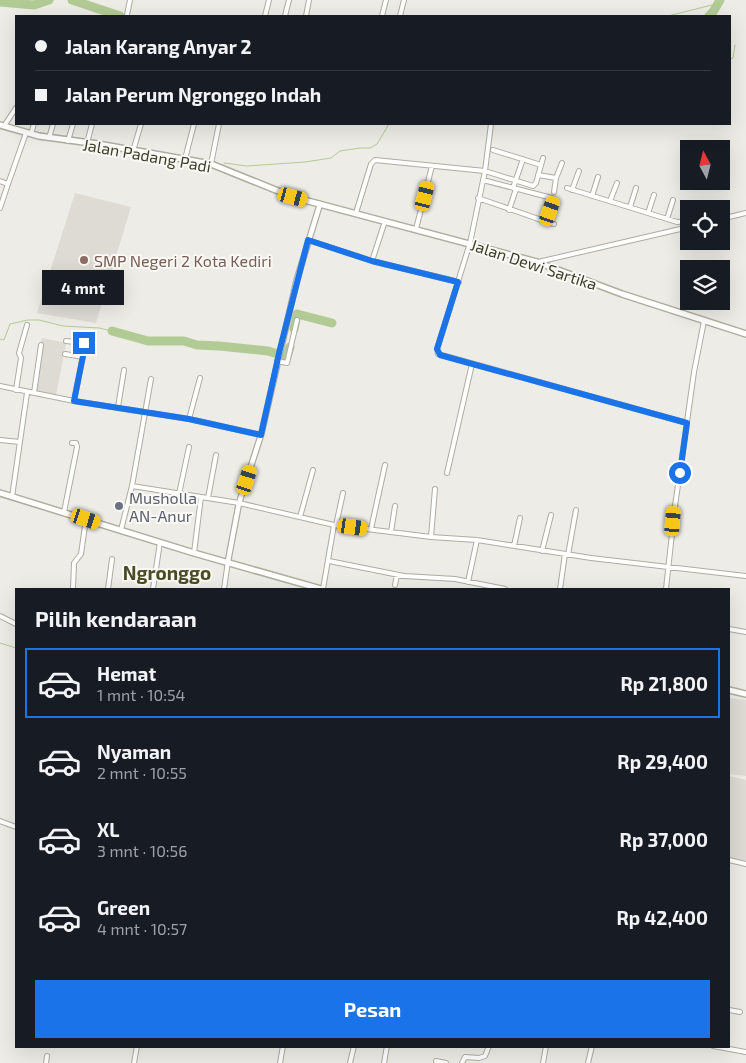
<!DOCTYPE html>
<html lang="id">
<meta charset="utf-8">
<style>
body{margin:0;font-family:"Exo 2",sans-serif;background:#20242c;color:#f1f3f6;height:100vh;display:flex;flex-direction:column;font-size:19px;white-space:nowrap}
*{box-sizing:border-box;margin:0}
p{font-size:16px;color:#9ea1a6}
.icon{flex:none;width:28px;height:28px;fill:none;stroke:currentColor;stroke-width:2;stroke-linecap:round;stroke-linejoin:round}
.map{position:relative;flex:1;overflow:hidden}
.panel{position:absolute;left:15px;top:588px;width:715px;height:460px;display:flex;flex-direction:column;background:#171b24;border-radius:0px;box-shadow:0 5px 20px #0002}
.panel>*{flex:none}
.hud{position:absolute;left:15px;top:15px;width:716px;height:110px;border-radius:0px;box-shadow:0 5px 20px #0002;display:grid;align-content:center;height:110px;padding:0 20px;background:#171b24}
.needle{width:32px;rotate:353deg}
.controls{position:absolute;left:680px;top:140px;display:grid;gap:10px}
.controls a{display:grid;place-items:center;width:50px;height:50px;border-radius:0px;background:#171b24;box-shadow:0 5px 20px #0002;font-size:25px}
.end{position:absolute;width:22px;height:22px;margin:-11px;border:6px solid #1a73e8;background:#fff;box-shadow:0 0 0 2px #fff}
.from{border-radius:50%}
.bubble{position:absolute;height:35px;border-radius:0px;background:#171b24;box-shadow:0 5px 20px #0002;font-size:16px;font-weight:700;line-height:35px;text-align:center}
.car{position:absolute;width:15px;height:30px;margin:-15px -8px;border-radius:6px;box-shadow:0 0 4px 1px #0007;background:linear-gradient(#f5c518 24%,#345 0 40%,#f5c518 0 76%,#345 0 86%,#f5c518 0)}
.hud b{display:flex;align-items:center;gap:18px;height:48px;font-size:19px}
.hud b+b{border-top:1px solid #363941}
.hud i{width:12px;height:12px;background:#f1f3f6}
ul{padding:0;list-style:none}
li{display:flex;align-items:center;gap:15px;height:70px;margin:0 10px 8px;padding:0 10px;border:2px solid transparent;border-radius:0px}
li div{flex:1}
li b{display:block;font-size:19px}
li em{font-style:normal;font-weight:700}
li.current{border-color:#1a73e8}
li>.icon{width:45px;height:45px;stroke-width:1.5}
h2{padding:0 20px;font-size:22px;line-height:60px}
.button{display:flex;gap:10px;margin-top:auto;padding:10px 20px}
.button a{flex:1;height:58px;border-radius:0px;background:#1a73e8;color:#fff;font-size:20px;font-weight:700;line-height:58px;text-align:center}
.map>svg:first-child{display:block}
</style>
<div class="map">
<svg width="746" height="1063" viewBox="0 0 746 1063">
<rect width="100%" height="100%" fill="#edece6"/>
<path fill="#dddbd4" d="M 75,193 L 131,207 L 96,323 L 37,313 Z
M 42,338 L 66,343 L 56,396 L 33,392 L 36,379 L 34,376 Z
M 729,698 L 746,700 L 746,776 L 729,774 Z
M 729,776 L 746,780 L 746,861 L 729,858 Z"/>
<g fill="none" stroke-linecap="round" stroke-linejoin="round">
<path stroke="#b2cb95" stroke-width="1" d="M 668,16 L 716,4
M 730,59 L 733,58 L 735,45
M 224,163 L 247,166 L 305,162 L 331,158 L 340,151 L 360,148 L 370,148 L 377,144 L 389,124
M 0,339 L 4,340 L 10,324 L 28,320 L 39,320 L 63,326 L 99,328 L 112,331
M 0,643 L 16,648"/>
<path stroke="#b2cb95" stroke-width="9" d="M 72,0 L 120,16
M 0,2 L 34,5 L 49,0
M 709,16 L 713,12 L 720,0
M 294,329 L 297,314 L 332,323
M 112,331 L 148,341 L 184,341 L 197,345 L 219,346 L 268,351 L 287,357 L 290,347"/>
<defs>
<path id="minor" d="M 127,15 L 130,0
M 265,16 L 269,0
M 285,16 L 289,0
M 306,16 L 309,0
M 382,16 L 386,0
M 400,16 L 404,0
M 491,124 L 485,171 L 470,243 L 437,349 L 438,354 L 687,423
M 4,126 L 16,108
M 31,134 L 34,124
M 49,138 L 53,124
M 68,141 L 73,124
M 87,143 L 92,124
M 493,150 L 541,165
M 133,151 L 141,124
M 185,159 L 194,124
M 211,164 L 219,124
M 538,175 L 556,178
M 0,181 L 8,184 L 26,133
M 513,188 L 523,159
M 567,188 L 677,222 L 689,221
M 572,190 L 579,171
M 554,192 L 556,178 L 562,163
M 592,196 L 598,177
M 478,198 L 547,222 L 554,201 L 552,198 L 483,180
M 610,201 L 617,183
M 630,207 L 636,188
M 0,208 L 8,184
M 509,210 L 516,189
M 356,213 L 371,164 L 375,160 L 485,171 L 533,186 L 536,183 L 543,158
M 648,213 L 654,195
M 667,219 L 673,200
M 721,219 L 746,213
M 547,222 L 554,224
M 416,229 L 432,166
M 308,240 L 372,261 L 459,282
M 372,261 L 385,221
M 538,262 L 689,227
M 66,341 L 84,343 L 85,345 L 74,401
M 65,354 L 83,357
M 277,361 L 287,363 L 297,320
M 0,386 L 74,401 L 189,419 L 261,435
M 16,390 L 21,358 L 19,353 L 27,325
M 34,393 L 41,345
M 118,407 L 124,370
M 189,419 L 200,378
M 0,440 L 20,442
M 447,473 L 472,364
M 132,486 L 239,503 L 334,525 L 431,537 L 477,540 L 591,558 L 746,576
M 179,494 L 189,447
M 12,497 L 27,393
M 208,498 L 216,455
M 64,512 L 77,447 L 76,443 L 72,443
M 300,517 L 313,470
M 336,525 L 343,493
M 371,529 L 385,465
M 121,530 L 132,486 L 151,379
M 391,532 L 395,506
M 431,537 L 435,489
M 514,546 L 520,518
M 542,551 L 551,515
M 194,553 L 201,497
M 568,555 L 576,510
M 329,561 L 404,576 L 455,579 L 505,589
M 468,582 L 477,540
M 395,585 L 397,575
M 73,589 L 74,563 L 81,554 L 86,519
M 108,589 L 112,559
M 153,589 L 160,542
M 224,589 L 228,561
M 323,589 L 334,525
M 560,589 L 565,554
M 666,589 L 675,506 L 694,372 L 704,321
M 0,616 L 16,624
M 729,629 L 746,632
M 0,821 L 16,827
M 729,860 L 746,864
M 729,1010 L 740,1012
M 713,1046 L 746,1052
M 436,1061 L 446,1063
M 46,1063 L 47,1056
M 134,1063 L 137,1046
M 280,1063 L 283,1046
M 350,1063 L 354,1046
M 384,1063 L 387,1046
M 462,1063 L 465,1057 L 479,1058 L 485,1056 L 489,1046
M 543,1063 L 546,1046
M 588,1063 L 592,1046"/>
<path id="tertiary" d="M 228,561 L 239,503 L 261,435 L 297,279 L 320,204"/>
<path id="secondary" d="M 0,125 L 39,136 L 98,144 L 211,164 L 293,197 L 537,262 L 622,294 L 746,334
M 0,493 L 194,553 L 321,589
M 729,690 L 746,694"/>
</defs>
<use href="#minor" stroke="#adada1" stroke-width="6"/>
<use href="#tertiary" stroke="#adada1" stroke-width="7"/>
<use href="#secondary" stroke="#aeae9d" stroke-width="8"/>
<use href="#minor" stroke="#fff" stroke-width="4"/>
<use href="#tertiary" stroke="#fff" stroke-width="4.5"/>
<use href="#secondary" stroke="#fff" stroke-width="5"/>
</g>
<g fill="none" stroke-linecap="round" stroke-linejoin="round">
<path stroke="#1a73e8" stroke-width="6" d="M 84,343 L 85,346 L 74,401 L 189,419 L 261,435 L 280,349 L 308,240 L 372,261 L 458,282 L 437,349 L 440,355 L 687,423 L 680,473"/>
</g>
<circle fill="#8d6e63" stroke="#faf9f6" stroke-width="2" cx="84" cy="260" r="5"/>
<circle fill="#6b7280" stroke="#faf9f6" stroke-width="2" cx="119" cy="506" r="5"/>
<g text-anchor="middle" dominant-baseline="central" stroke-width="4" stroke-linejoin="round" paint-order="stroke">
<g font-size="16" fill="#3c3d27" stroke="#faf9f6">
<text transform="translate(147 155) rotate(10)">Jalan Padang Padi</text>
<text transform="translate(534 264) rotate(18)">Jalan Dewi Sartika</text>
</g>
<g font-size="16" fill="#785e54" stroke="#faf9f6" text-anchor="start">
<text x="94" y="260">SMP Negeri 2 Kota Kediri</text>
</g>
<g font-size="16" fill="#5b616d" stroke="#faf9f6" text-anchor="start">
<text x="129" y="497">Musholla<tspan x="129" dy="18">AN-Anur</tspan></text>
</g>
<g font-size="19" font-weight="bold" fill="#4b4d25" stroke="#faf9f6">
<text x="167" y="572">Ngronggo</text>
</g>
</g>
</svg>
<div class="controls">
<a><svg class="needle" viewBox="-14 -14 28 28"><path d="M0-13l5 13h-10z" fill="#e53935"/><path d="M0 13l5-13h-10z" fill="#9ea1a6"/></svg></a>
<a><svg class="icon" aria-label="locate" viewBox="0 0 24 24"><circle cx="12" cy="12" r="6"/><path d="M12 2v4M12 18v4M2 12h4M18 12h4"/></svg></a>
<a><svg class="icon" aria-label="layers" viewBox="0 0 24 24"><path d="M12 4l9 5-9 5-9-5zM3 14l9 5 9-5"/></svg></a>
</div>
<i class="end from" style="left:680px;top:473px"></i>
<i class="end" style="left:84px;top:343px"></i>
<div class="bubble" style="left:42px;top:270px;width:82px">4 mnt</div>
<i class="car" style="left:425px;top:196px;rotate:14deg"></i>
<i class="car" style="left:293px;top:197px;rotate:105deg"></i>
<i class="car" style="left:550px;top:211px;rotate:19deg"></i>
<i class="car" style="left:247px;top:480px;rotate:18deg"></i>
<i class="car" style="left:86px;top:519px;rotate:108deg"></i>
<i class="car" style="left:673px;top:521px;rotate:5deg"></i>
<i class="car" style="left:353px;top:527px;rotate:98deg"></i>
<div class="hud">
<b><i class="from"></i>Jalan Karang Anyar 2</b>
<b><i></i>Jalan Perum Ngronggo Indah</b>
</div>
<section class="panel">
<h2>Pilih kendaraan</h2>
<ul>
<li class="current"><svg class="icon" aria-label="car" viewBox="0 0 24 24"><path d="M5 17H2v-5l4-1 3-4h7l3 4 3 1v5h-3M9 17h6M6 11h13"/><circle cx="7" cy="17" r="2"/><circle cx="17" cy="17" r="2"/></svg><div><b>Hemat</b><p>1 mnt · 10:54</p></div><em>Rp 21,800</em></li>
<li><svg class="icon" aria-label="car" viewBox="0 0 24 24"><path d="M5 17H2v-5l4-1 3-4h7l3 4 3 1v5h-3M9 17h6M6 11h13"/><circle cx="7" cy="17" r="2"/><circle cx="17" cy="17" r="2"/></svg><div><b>Nyaman</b><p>2 mnt · 10:55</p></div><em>Rp 29,400</em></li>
<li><svg class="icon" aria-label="car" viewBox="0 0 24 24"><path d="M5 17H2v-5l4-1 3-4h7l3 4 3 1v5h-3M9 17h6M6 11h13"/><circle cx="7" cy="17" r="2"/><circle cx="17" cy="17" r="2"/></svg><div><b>XL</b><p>3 mnt · 10:56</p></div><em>Rp 37,000</em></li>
<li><svg class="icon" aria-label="car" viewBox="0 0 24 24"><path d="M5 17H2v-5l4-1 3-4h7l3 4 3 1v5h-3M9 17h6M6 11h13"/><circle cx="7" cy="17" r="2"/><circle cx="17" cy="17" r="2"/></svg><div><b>Green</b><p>4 mnt · 10:57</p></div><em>Rp 42,400</em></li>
</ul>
<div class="button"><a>Pesan</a></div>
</section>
</div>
